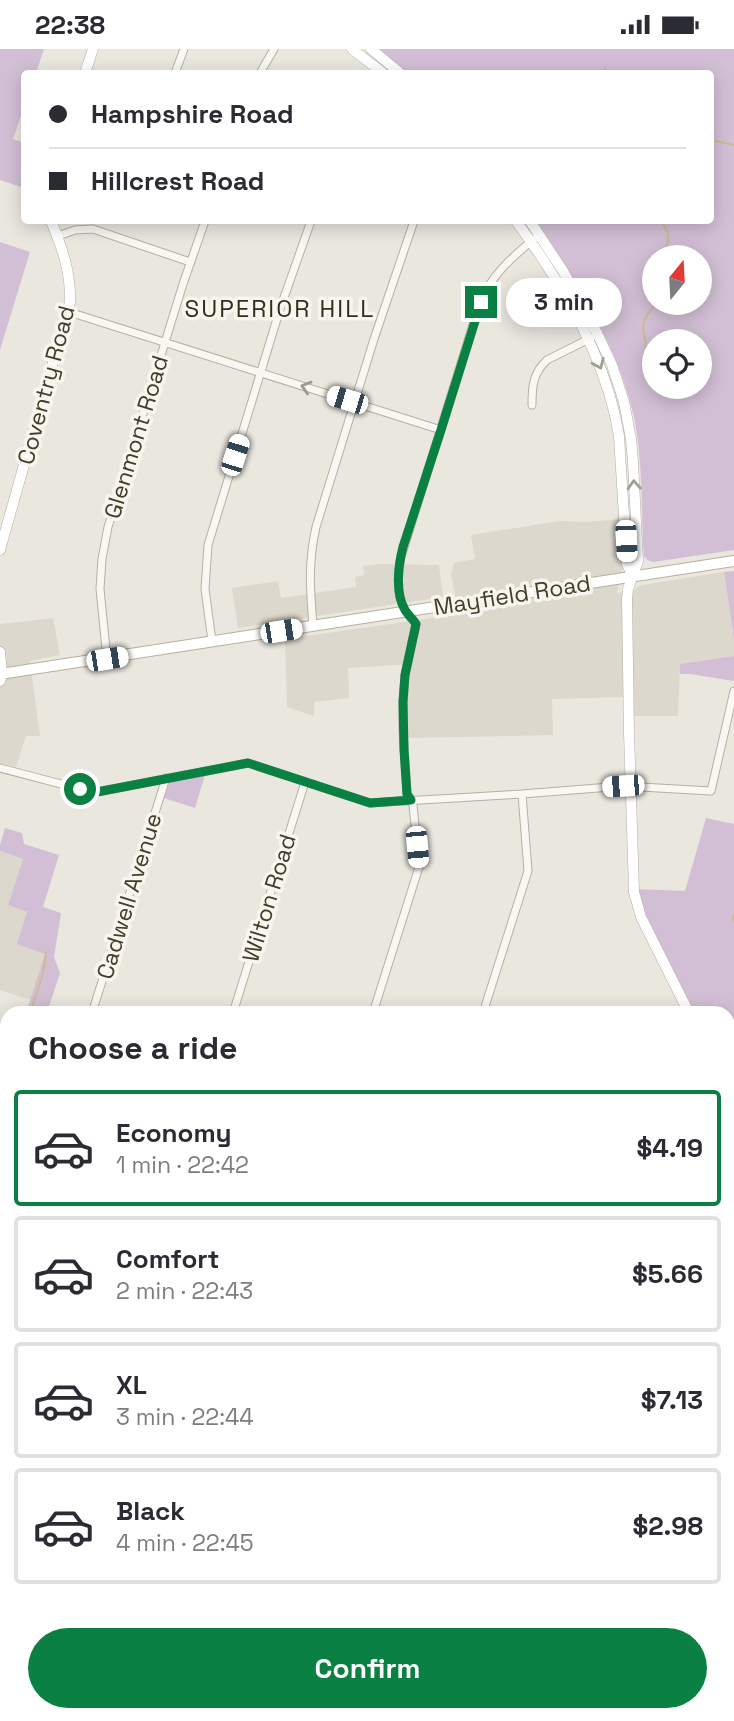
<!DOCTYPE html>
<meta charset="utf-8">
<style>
body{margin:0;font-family:"Space Grotesk",sans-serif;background:#f2f2f3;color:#2b2b33;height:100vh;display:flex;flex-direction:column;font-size:26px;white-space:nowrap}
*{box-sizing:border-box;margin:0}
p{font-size:23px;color:#7c7c81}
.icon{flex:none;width:38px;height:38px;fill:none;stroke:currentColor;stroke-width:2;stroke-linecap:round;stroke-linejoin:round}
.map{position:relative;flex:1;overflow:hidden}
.side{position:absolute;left:0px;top:957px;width:735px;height:716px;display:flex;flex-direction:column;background:#fff;border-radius:21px 21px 0 0;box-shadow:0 4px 18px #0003}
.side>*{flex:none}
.top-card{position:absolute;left:21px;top:21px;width:693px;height:154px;border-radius:7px;box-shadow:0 4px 18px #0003;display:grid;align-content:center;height:154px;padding:0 28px;background:#fff}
.needle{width:46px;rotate:18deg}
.controls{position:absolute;left:642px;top:196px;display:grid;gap:14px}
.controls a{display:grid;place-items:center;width:70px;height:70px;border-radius:50%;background:#fff;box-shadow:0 4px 18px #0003;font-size:35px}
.end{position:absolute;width:32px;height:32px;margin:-16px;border:9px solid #0b8043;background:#fff;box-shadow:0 0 0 4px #fff}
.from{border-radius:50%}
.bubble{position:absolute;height:49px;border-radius:24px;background:#fff;box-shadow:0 4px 18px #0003;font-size:23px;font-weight:800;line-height:49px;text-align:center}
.car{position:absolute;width:21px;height:42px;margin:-21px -10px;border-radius:9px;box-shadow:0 0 5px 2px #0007;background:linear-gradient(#fff 24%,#345 0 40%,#fff 0 76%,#345 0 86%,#fff 0)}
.top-card b{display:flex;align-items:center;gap:24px;height:66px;font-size:26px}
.top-card b+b{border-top:2px solid #e1e1e2}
.top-card i{width:18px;height:18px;background:#2b2b33}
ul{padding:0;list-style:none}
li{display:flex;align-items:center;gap:21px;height:116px;margin:0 14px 10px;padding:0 14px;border:4px solid #e1e1e2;border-radius:7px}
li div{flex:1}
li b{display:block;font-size:26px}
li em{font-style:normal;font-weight:800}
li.selected{border-color:#0b8043}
li>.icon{width:63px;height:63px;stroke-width:1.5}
h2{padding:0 28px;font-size:32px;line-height:84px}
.action{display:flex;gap:14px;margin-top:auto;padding:14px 28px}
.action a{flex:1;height:80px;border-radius:42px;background:#0b8043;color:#fff;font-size:28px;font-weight:800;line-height:80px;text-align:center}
.status{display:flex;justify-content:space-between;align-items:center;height:49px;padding:0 35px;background:#fff;direction:ltr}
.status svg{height:19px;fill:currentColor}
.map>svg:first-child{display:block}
</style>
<div class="status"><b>22:38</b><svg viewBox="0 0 49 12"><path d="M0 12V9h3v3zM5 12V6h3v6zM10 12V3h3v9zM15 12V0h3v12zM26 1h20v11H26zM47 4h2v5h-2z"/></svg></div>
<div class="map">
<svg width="734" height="1672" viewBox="0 0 734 1672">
<rect width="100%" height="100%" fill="#eae7df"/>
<path fill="#dcd8cd" d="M 620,470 L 623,515 L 617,544 L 635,541 L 637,538 L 642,536 L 724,523 L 734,590 L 734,607 L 680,615 L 678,667 L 632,667 L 624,648 L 552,650 L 553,686 L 408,689 L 407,653 L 411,615 L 348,619 L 349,649 L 314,653 L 314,667 L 287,658 L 285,590 L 425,570 L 458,564 L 451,524 L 454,514 L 475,510 L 471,486 L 560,472 L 586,473 Z
M 380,515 L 439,516 L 443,548 L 238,579 L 232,539 L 278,532 L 281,549 L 356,538 L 355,528 L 364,526 L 363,517 Z
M 53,569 L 60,606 L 30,612 L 40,687 L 26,687 L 16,718 L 4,715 L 0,726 L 0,575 Z
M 0,802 L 23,810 L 8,856 L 27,863 L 45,905 L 31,951 L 0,941 Z"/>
<path fill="#d2bfd5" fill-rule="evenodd" d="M 0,0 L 44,0 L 36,24 L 24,24 L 24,58 L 13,90 L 24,94 L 24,139 L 0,131 Z
M 379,0 L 734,0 L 734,501 L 653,513 L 647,511 L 644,507 C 641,462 643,412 634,368 C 618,296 575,233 536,172 L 710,172 L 710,24 L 408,24 ZM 654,208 L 700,208 L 700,254 L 654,254 ZM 654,292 L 700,292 L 700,338 L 654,338 Z
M 0,193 L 30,203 L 0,301 Z
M 734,522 L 734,590 L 724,523 Z
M 734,607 L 734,632 L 690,625 L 680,625 L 680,615 Z
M 205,726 L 195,759 L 164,749 L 170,733 Z
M 706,769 L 734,775 L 734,1025 L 728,1026 L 728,964 L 689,964 L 634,840 L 685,842 Z
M 5,779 L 22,784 L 24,795 L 59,806 L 43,858 L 61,864 L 54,908 L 60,924 L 47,964 L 26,964 L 45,905 L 17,895 L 27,863 L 8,856 L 23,810 L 0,802 L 0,796 Z
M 0,1003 L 7,1006 L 7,1113 L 0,1104 Z"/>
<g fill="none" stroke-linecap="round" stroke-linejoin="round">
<path stroke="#ceba96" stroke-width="2" d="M 605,19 L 605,24
M 710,91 L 734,96
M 661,172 C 672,187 669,191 663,208
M 646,299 C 646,292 644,288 643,281 C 642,270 650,261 658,254
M 733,866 L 734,872
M 30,964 L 43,925 L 46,903"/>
<defs>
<path id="street" d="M 175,24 L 184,0
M 260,24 L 274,0
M 58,187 L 75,181 L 93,180 L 190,213
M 69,263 L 441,381
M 532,356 C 532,337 533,324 547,311 L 591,289
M 313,577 C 310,540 308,514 316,478 L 374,290 L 414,172
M 212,592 L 205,540 L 208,496 L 280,260 L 311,172
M 107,610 L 100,540 L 102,510 L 108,478 L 183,235 L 205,172
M 0,719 L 80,740 L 97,743 L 248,714 L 370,754 L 522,745 L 623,737 L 711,742 L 734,642
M 92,964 L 166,729
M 233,964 L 305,733
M 373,964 L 419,818 L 413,756 L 407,745 L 403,681 L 403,653 L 405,626 L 416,575 C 413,570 408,566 405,561 C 396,546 398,524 401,508 L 480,253 C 492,226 511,209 534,190
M 483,964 L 528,822 L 522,745
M 0,1166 L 7,1180
M 0,1197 L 7,1212
M 728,1300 L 734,1301
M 0,1352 L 7,1351
M 728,1411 L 734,1413
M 728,1504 L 734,1506
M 0,1515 L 7,1514
M 0,1566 L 7,1556
M 728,1615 L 734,1617
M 226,1666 L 237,1672
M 254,1666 L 268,1672
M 577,1666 L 596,1672
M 509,1672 L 510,1666"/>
<path id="secondary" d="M 352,0 L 383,24
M 371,0 L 400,24
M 85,24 L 93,0
M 516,172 C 562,234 607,310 619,387 L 627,515 L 633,528
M 530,172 L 563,222 L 598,286 L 612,316 L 624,353 L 631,390 L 633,413 L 638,512 L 628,540 L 627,550 L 629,683 L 634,843 L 641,868 L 689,964
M 0,501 L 70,253 C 71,224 62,198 51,172
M 0,603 L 2,625 L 0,632
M 0,998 L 7,1000
M 728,1043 L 734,1056
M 728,1146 L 734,1146"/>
<path id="primary" d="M 0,625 L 734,512"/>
</defs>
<use href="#street" stroke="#b5b0a4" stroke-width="9"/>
<use href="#secondary" stroke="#b5b0a4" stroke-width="11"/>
<use href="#primary" stroke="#b7b09d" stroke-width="12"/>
<use href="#street" stroke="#f8f7f2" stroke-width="7"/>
<use href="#secondary" stroke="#fff" stroke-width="10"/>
<use href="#primary" stroke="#fff" stroke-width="10"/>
</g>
<defs><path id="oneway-chevron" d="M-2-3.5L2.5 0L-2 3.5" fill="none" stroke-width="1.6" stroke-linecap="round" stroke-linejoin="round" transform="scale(1.75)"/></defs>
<g stroke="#a19e92">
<use href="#oneway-chevron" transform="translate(599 315) rotate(67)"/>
<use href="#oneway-chevron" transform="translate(634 436) rotate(-93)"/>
</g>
<use stroke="#9e9a8c" href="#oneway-chevron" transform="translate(306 338) rotate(-163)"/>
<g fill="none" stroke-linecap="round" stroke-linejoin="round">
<path stroke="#0b8043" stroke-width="9" d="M 80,740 L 97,743 L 248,714 L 370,754 L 411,751 L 407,745 L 404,701 L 403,653 L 405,626 L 416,575 C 413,570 408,566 405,561 C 395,544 398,517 403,498 L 441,381 L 481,253"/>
</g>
<g text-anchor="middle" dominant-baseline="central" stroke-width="7" stroke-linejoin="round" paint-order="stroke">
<g font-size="23" fill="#433c26" stroke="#f7f5ef">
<text transform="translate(46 336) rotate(-75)">Coventry Road</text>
<text transform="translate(136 388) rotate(-73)">Glenmont Road</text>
<text transform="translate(512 546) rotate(-9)">Mayfield Road</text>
<text transform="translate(129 847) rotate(-73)">Cadwell Avenue</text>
<text transform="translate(269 849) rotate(-73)">Wilton Road</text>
</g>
<g font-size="24" letter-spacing="2" fill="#342e18" stroke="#f7f5ef">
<text x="280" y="259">SUPERIOR HILL</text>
</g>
</g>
</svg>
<div class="controls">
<a><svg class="needle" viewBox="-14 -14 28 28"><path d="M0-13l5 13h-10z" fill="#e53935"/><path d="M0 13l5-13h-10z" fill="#7c7c81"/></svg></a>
<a><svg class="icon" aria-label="locate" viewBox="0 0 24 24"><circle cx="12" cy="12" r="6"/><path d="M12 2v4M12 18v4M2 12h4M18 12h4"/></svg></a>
</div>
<i class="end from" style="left:80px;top:740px"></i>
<i class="end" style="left:481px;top:253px"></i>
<div class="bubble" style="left:506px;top:229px;width:116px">3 min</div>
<i class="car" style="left:347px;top:351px;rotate:287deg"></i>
<i class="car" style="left:235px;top:406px;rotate:18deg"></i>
<i class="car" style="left:626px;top:492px;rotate:177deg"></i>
<i class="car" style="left:281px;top:582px;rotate:81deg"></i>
<i class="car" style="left:107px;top:610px;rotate:81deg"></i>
<i class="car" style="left:623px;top:737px;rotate:266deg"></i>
<i class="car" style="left:417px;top:798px;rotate:175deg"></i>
<div class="top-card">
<b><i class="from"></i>Hampshire Road</b>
<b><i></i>Hillcrest Road</b>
</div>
<section class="side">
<h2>Choose a ride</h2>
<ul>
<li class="selected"><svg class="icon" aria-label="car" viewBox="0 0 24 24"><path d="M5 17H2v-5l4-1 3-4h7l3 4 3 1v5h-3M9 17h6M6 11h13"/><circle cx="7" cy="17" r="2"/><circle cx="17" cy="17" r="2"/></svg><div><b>Economy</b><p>1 min · 22:42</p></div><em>$4.19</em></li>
<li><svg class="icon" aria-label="car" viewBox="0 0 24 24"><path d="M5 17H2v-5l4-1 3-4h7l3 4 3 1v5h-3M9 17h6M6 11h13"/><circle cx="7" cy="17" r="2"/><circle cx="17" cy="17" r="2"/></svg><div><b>Comfort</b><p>2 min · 22:43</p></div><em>$5.66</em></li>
<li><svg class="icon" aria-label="car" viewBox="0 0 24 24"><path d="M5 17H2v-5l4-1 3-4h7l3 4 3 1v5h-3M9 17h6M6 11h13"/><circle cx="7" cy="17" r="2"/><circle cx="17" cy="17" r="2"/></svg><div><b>XL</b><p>3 min · 22:44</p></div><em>$7.13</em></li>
<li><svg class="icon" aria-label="car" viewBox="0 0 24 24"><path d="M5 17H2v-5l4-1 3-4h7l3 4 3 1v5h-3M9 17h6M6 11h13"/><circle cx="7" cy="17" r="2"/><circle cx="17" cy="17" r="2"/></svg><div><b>Black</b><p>4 min · 22:45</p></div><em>$2.98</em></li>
</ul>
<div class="action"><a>Confirm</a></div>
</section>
</div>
